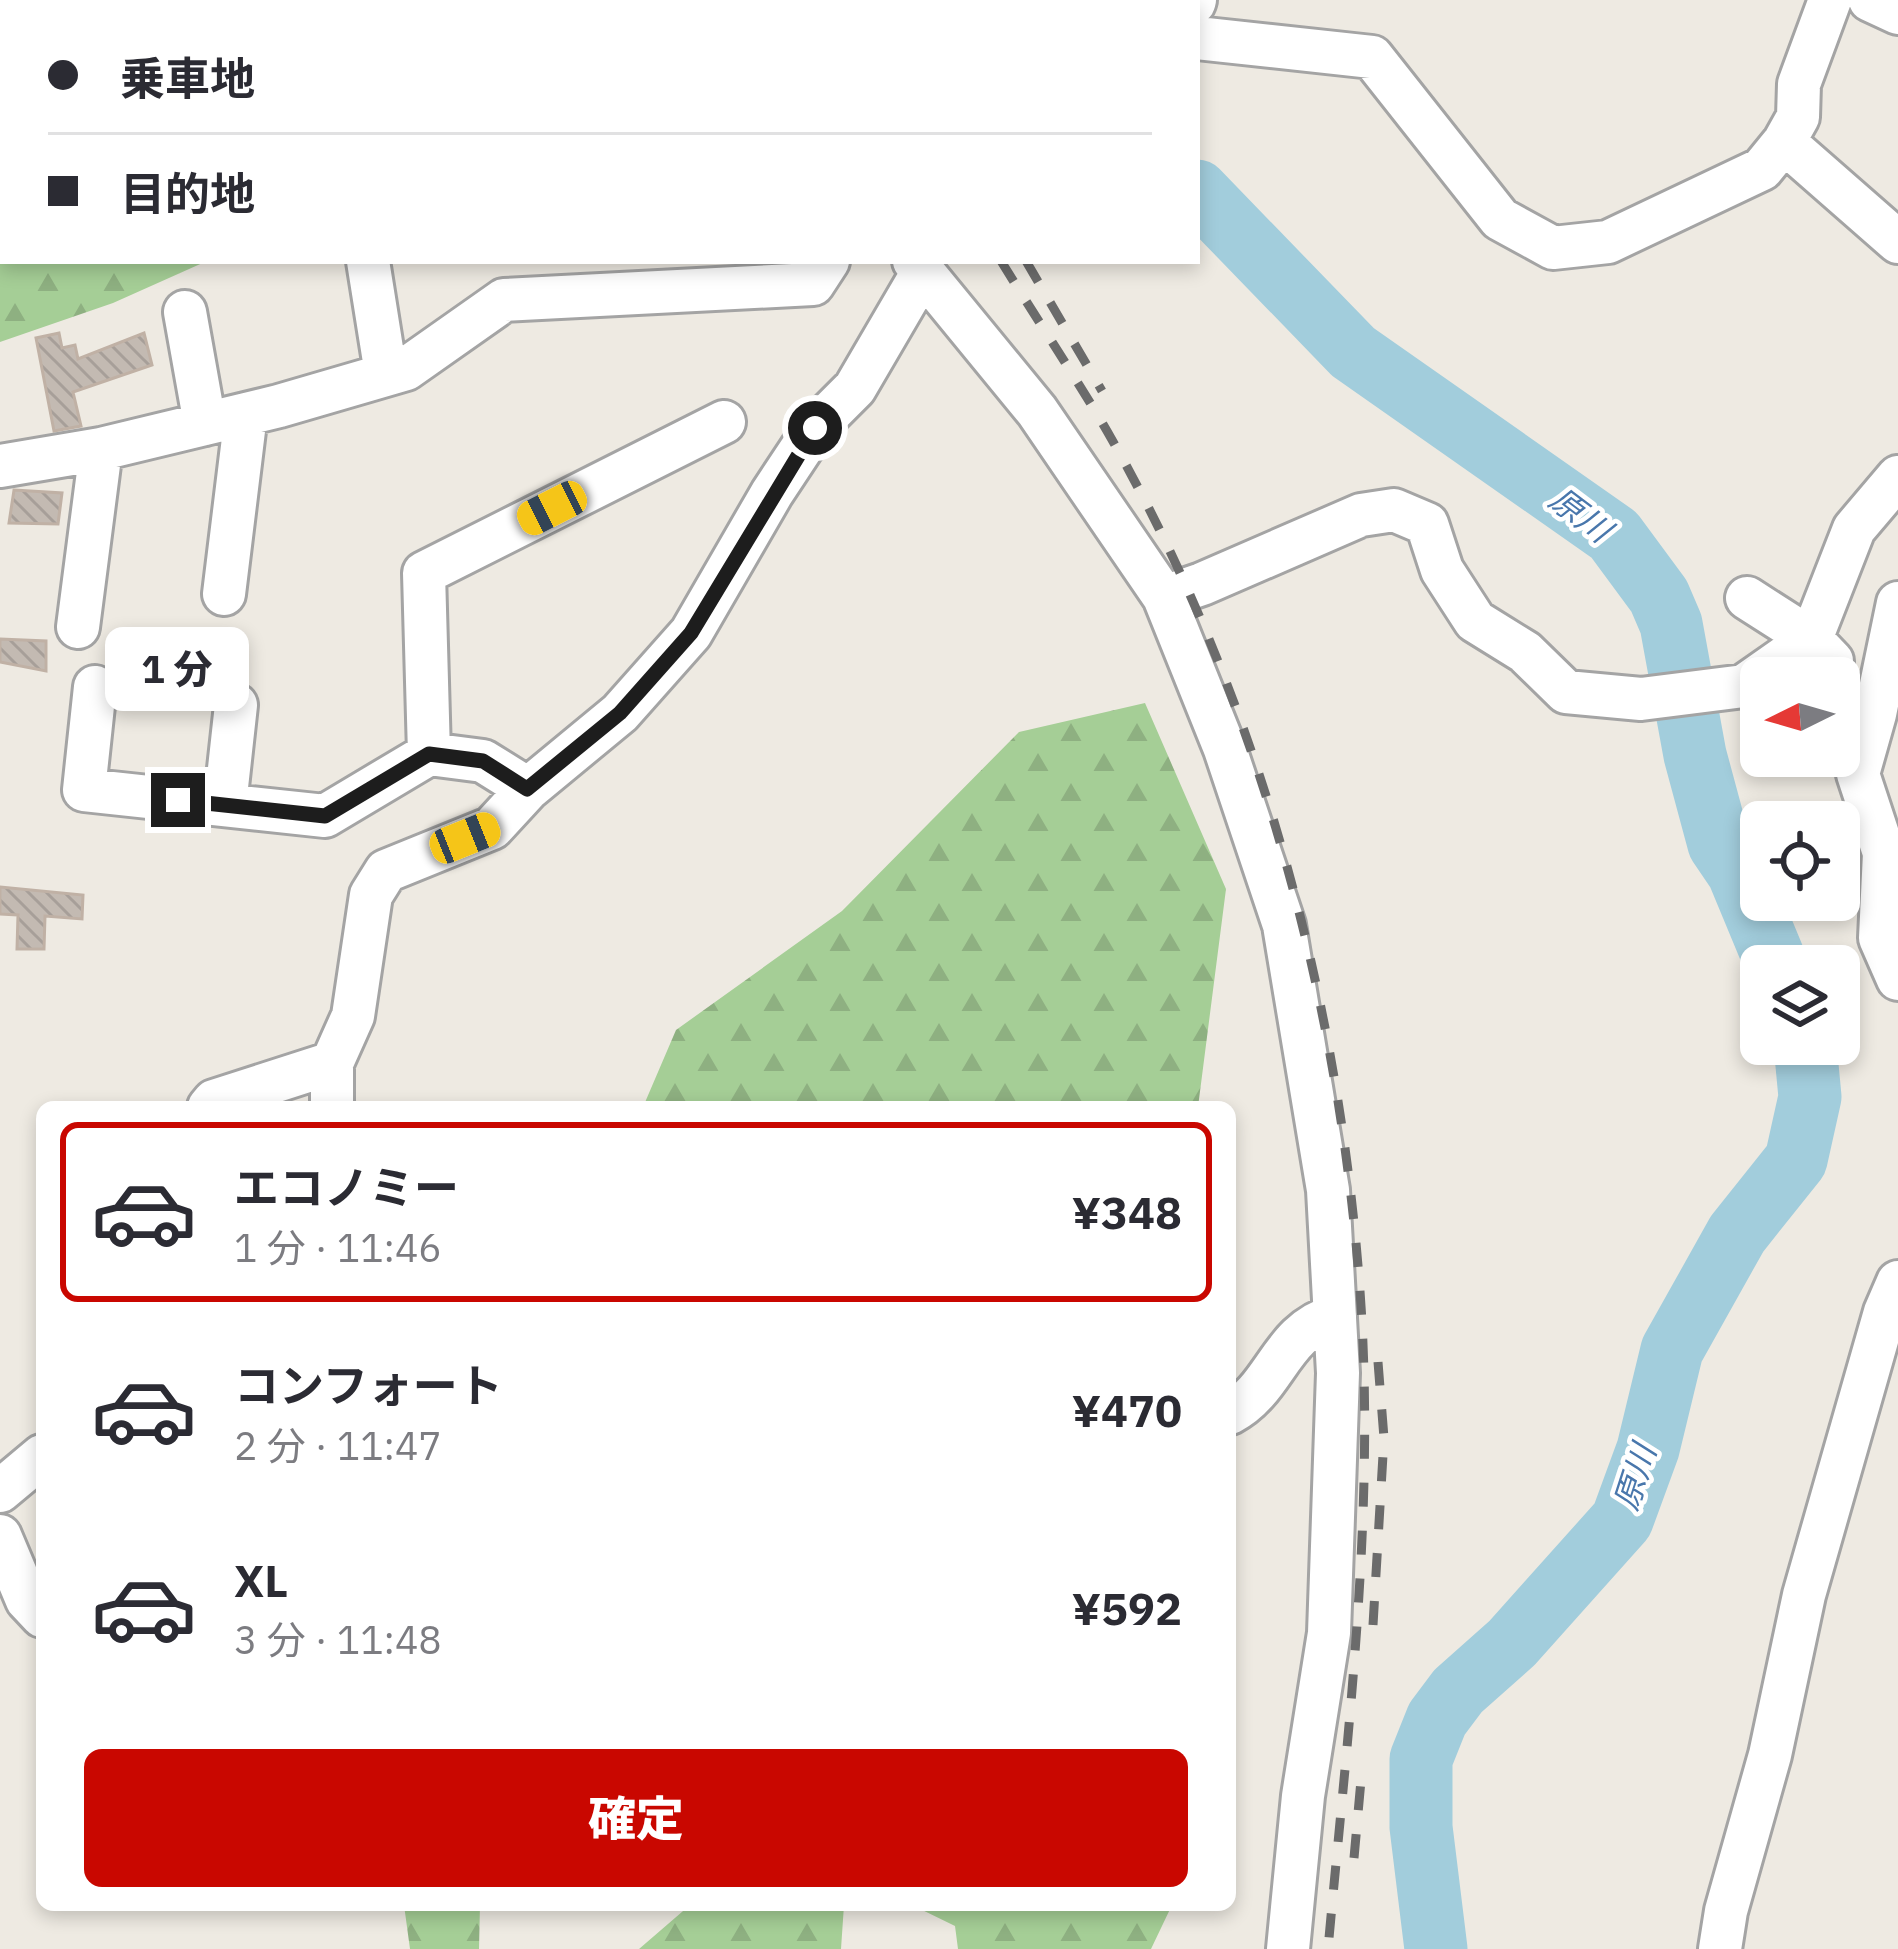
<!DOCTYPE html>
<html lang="ja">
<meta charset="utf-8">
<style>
body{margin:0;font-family:"IBM Plex Sans","Noto Sans JP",sans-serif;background:#f7f7f7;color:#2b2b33;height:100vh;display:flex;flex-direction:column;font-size:45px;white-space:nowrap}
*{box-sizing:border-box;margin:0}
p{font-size:39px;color:#7c7c81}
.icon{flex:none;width:66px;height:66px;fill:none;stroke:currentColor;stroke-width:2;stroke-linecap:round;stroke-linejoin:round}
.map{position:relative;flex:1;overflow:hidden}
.panel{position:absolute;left:36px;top:1101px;width:1200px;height:810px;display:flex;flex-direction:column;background:#fff;border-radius:18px;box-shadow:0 6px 18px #0003}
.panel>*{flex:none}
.banner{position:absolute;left:0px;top:0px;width:1200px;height:264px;box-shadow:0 6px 18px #0003;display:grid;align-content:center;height:264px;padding:0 48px;background:#fff}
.needle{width:78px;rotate:265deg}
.fabs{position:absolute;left:1740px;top:657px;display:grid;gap:24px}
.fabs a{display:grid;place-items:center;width:120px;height:120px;border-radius:18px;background:#fff;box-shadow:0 6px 18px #0003;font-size:60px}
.end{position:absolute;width:54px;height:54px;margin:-27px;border:15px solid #1d1d1d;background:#fff;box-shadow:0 0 0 6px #fff}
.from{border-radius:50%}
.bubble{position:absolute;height:84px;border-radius:18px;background:#fff;box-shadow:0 6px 18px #0003;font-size:39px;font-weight:800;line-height:84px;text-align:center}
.car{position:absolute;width:36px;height:72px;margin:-36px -18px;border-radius:15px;box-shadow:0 0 9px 3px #0007;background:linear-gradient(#f5c518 24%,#345 0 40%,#f5c518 0 76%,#345 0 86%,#f5c518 0)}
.banner b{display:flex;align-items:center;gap:42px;height:114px;font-size:45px}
.banner b+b{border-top:3px solid #e1e1e2}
.banner i{width:30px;height:30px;background:#2b2b33}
ul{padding:21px 0 0;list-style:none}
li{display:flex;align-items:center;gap:36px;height:180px;margin:0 24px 18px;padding:0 24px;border:6px solid transparent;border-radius:18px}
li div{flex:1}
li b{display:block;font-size:45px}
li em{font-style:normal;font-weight:800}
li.current{border-color:#c90700}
li>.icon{width:108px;height:108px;stroke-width:1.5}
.action{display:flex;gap:24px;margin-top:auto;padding:24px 48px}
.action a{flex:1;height:138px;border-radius:18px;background:#c90700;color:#fff;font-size:48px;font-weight:800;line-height:138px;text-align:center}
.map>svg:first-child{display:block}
</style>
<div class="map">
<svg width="1898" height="1949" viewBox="0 0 1898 1949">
<defs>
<pattern id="forest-firs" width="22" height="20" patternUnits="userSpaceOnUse" patternTransform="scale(3)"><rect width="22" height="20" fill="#a5ce96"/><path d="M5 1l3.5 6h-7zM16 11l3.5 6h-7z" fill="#8eb081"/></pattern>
<pattern id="building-back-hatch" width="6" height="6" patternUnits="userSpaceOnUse" patternTransform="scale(3)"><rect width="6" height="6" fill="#c3bab2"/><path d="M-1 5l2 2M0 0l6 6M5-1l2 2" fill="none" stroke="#a79f99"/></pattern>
</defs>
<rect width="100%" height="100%" fill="#eeeae2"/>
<path fill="url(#forest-firs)" d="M 358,0 L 681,0 L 682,3 L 360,3 Z
M 0,92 L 3,261 L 207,261 L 113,303 L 0,342 Z
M 1145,703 L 1226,889 L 1198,1107 L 643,1107 L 676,1030 L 842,911 L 1019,732 Z
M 404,1905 L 480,1905 L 479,1949 L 410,1949 Z
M 690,1905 L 844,1905 L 841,1949 L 639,1949 Z
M 912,1905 L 1172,1905 L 1151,1949 L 958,1949 L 955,1926 Z"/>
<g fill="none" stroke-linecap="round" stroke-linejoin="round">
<path stroke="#a2cddc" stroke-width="63" d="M 1071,0 L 1073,3
M 1197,191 L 1353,352 L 1614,535 L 1659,596 L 1671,624 L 1695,755 L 1719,844 L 1738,872 L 1777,966
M 1436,1949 L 1421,1827 L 1421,1759 L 1437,1719 L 1458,1691 L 1512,1643 L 1622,1520 L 1648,1449 L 1672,1350 L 1737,1234 L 1796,1160 L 1810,1097 L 1805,1044"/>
</g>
<path fill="url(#building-back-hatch)" stroke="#c0b1a5" stroke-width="3" d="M 59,333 L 62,348 L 75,345 L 78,359 L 144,333 L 152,365 L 73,392 L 81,426 L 54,431 L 36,338 Z
M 14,490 L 62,493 L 58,524 L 9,523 Z
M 0,639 L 46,641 L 46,671 L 0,662 Z
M 0,887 L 83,895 L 82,919 L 45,916 L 44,949 L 17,949 L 18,915 L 0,914 Z"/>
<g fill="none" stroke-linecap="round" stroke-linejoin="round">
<defs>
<path id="minor" d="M 790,0 L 792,3
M 1830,0 L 1799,84 L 1798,117 L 1784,142 L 1898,242
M 1870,0 L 1898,13
M 1194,3 L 1195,0
M 1197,38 L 1372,57 L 1500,219 L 1553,248 L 1608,242 L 1762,169 L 1784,142
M 368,261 L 386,374
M 914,261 L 1037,411 L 1164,597 L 1225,749 L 1284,925 L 1328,1190 L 1338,1373 L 1329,1633 L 1303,1796 L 1288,1949
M 185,312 L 205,424
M 0,466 L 101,449 L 279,406 L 406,369 L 504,300 L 813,284 L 828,261
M 224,594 L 246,414
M 1164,597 L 1202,584 L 1361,515 L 1394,510 L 1427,524 L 1442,570 L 1475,621 L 1525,652 L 1566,692 L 1641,699 L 1744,686 L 1811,639 L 1832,661 L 1832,678
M 1747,598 L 1811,639 L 1854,529 L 1898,477
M 1898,603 L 1875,714 L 1858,774 L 1884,853 L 1880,938 L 1898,979
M 78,627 L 101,449
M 95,687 L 84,790 L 325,816 L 429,754 L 483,761 L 528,789
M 429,754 L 424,573 L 724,422
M 225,805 L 236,705
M 209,1107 L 214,1101 L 332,1063
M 332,1107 L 332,1063 L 353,1016 L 371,895 L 386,871 L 492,828 L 528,789 L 620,713 L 691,633 L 772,493 L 815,428 L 855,388 L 921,275
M 1230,1413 C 1277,1388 1279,1332 1335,1316
M 0,1491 L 42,1456
M 0,1536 L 27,1600 L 42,1616
M 1720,1949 L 1726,1911 L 1770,1755 L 1804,1595 L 1885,1312 L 1898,1282"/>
</defs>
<use href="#minor" stroke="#a4a4a4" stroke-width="48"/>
<use href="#minor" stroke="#fff" stroke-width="42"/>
<path stroke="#6b6b6b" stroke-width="9" stroke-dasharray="24 24" stroke-linecap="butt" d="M 842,0 L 844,3
M 866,0 L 868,3
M 1001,261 C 1036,318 1073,373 1107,431 C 1254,687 1336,984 1359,1278 C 1377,1501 1348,1727 1328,1949
M 1026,261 L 1102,391
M 1373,1625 L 1384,1438 L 1378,1362
M 1354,1858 L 1362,1769"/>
</g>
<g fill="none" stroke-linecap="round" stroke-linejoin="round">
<path stroke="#1d1d1d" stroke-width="15" d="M 178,800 L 325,816 L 429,754 L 483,761 L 527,789 L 620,713 L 691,633 L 815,428"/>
</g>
<g text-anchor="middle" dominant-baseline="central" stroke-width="9" stroke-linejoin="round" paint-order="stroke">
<g font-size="33" font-style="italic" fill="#4977ac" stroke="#fff">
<text transform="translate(1581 514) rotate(37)">原川</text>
<text transform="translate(1634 1477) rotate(-72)">原川</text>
</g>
</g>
</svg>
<div class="fabs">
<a><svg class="needle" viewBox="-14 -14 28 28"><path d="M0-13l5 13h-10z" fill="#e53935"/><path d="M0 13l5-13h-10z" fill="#7c7c81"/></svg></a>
<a><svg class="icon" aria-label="locate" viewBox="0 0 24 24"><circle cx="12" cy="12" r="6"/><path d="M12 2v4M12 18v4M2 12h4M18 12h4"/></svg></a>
<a><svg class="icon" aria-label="layers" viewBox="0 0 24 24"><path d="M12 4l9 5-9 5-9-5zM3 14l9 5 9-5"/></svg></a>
</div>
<i class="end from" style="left:815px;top:428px"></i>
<i class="end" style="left:178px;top:800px"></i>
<div class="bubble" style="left:105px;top:627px;width:144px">1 分</div>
<i class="car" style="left:552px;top:508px;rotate:243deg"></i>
<i class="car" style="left:465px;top:838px;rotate:68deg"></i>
<div class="banner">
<b><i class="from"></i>乗車地</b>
<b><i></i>目的地</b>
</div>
<section class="panel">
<ul>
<li class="current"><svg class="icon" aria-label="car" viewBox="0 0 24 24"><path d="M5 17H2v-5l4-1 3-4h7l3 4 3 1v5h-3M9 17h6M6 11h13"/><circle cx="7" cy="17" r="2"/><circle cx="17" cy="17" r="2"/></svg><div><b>エコノミー</b><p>1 分 · 11:46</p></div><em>¥348</em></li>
<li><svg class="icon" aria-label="car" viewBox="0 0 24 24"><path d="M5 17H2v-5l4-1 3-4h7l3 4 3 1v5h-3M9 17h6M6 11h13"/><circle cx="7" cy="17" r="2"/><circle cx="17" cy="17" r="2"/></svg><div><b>コンフォート</b><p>2 分 · 11:47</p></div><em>¥470</em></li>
<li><svg class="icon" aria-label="car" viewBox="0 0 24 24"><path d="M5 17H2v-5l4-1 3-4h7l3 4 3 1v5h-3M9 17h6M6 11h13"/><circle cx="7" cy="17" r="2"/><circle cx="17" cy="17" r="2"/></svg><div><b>XL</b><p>3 分 · 11:48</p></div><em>¥592</em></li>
</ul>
<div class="action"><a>確定</a></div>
</section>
</div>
